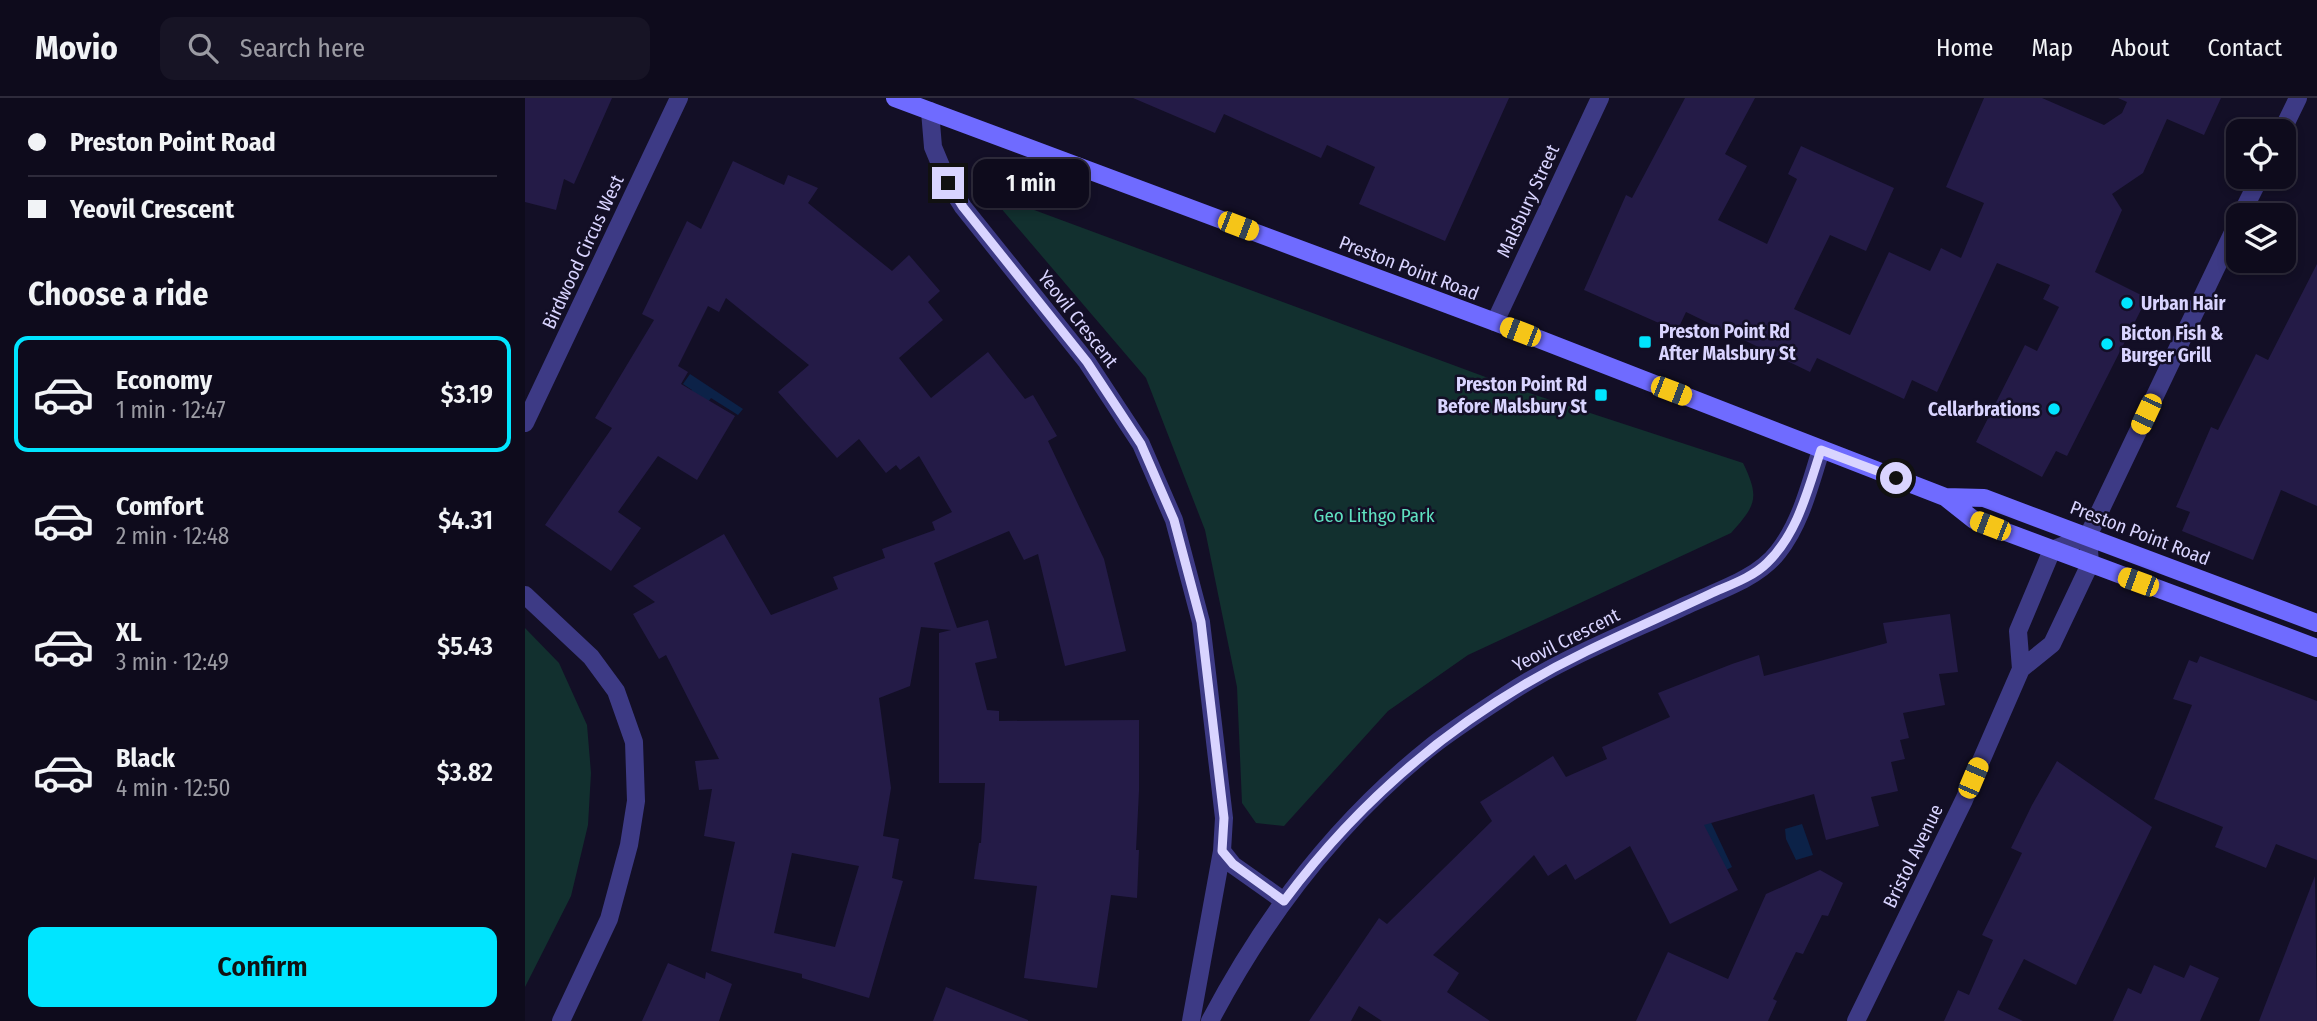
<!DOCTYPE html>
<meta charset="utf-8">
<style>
body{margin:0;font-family:"Fira Sans Condensed",sans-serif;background:#171425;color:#f1f3f6;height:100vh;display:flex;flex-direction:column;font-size:26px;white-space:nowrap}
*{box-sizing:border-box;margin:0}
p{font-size:23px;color:#9b9ba3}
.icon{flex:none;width:38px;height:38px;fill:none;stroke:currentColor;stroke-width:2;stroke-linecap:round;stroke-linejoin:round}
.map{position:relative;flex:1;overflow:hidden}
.sheet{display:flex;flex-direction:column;background:#0e0b1c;width:525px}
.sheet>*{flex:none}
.guide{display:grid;align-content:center;height:154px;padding:0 28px;background:#0e0b1c}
.buttons{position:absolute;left:1701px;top:21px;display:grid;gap:14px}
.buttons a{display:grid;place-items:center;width:70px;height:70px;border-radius:14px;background:#0e0b1c;box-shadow:0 4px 10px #0003,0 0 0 2px #2e2b3b;font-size:35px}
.end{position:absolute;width:32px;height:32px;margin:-16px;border:9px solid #d9d4ff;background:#111;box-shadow:0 0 0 4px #111}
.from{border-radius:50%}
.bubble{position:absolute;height:49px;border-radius:14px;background:#0e0b1c;box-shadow:0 4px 10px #0003,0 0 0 2px #2e2b3b;font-size:23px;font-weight:600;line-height:49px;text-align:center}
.car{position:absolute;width:21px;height:42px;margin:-21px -10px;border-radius:9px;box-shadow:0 0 5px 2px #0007;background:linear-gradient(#f5c518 24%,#345 0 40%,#f5c518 0 76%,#345 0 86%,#f5c518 0)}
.guide b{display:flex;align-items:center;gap:24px;height:66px;font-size:26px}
.guide b+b{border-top:2px solid #2e2b3b}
.guide i{width:18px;height:18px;background:#f1f3f6}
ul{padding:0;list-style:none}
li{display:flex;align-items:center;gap:21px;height:116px;margin:0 14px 10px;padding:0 14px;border:4px solid transparent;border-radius:14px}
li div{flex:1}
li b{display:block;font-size:26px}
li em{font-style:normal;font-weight:600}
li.on{border-color:#00e5ff}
li>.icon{width:63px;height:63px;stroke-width:1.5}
h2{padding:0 28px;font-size:32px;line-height:84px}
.primary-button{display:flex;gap:14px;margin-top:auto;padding:14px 28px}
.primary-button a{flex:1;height:80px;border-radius:14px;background:#00e5ff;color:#111;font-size:28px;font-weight:600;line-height:80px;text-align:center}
header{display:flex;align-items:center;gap:42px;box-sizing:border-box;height:98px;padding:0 35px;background:#0e0b1c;border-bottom:2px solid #2e2b3b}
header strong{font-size:33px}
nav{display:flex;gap:38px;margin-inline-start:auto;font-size:24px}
.search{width:490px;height:63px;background:#171425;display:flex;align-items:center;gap:18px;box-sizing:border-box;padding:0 24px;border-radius:14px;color:#9b9ba3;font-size:26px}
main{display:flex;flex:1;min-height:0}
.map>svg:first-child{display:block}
</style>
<header>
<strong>Movio</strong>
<div class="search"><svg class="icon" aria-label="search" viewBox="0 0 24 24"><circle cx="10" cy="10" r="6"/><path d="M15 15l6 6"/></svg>Search here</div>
<nav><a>Home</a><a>Map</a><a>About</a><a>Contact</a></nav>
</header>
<main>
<section class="sheet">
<div class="guide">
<b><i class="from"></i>Preston Point Road</b>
<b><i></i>Yeovil Crescent</b>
</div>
<h2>Choose a ride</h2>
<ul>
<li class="on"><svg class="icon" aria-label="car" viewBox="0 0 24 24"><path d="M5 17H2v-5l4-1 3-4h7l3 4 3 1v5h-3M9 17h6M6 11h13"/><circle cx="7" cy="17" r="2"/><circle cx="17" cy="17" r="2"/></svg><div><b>Economy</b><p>1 min · 12:47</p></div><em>$3.19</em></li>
<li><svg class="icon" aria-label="car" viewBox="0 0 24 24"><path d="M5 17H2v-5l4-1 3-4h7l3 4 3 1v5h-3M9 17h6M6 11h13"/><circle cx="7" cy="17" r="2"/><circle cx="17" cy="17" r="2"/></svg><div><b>Comfort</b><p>2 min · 12:48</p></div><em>$4.31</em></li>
<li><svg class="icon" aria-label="car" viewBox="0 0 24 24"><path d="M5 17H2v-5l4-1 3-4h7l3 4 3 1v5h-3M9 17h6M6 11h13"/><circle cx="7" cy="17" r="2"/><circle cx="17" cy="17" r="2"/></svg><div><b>XL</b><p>3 min · 12:49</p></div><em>$5.43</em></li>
<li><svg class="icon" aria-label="car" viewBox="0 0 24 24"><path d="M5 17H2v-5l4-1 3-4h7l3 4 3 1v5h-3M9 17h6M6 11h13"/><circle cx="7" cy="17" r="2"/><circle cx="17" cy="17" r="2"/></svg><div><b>Black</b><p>4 min · 12:50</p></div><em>$3.82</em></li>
</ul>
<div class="primary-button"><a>Confirm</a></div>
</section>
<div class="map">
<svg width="1792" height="923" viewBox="0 0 1792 923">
<rect width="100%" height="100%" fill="#130f26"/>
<path fill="#12302f" d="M 463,95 L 1004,295 L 1218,365 C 1235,400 1231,407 1206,435 L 943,557 L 863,613 L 759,728 L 731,725 L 717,705 L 712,589 L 680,432 L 621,280 Z
M 0,530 L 34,565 L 62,627 L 66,675 L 63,727 L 46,798 L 0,889 Z"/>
<path fill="#0c2248" d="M 165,276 L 218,311 L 213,317 L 186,300 L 178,311 L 161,300 L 167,292 L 158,286 Z
M 1174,699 L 1207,769 L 1201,772 L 1164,704 Z
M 1277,726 L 1288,757 L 1271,762 L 1261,741 L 1260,731 Z"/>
<path fill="#241b47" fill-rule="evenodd" d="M 0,0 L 87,0 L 49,86 L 39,81 L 31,112 L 0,104 Z
M 608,0 L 984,0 L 920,143 L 834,106 L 850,69 L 802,47 L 796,60 L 699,16 L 690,35 Z
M 1160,0 L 1230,0 L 1200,56 L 1222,68 L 1193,122 L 1242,146 L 1272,81 L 1263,76 L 1276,48 L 1369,90 L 1341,153 L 1305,137 L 1269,211 L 1325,237 L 1364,154 L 1405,173 L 1416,150 L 1436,160 L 1459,105 L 1421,89 L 1459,0 L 1517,0 L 1579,27 L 1597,15 L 1602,4 L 1593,0 L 1696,0 L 1679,37 L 1642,21 L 1618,75 L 1587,96 L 1597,112 L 1570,174 L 1622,200 L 1542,358 L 1531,353 L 1517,379 L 1451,344 L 1500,247 L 1512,253 L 1534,209 L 1518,201 L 1525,187 L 1472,165 L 1412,294 L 1387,282 L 1379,301 L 1292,260 L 1285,274 L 1161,214 L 1152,233 L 1059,192 L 1101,97 L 1107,100 Z
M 208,63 L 259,87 L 263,77 L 293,90 L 283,105 L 367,173 L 384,157 L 415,193 L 403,204 L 418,222 L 374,260 L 406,300 L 463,254 L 500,301 L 508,297 L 532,338 L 523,343 L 579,461 L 601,553 L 540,568 L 513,456 L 499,462 L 484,433 L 409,465 L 432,530 L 463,522 L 472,560 L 450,565 L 462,612 L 474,613 L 474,623 L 614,622 L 614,693 L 611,752 L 614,752 L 612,800 L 586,797 L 572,890 L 499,880 L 512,788 L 449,781 L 454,745 L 456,745 L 460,685 L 414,685 L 414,535 L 426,532 L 396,529 L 385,588 L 354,600 L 366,690 L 358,738 L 374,741 L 367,780 L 378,783 L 344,900 L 277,880 L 277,876 L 186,853 L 210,744 L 179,738 L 187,691 L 174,692 L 170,663 L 194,661 L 141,557 L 134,561 L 108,516 L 130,504 L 108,488 L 199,436 L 246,517 L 313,491 L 308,479 L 360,460 L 357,451 L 410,432 L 407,424 L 427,414 L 394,358 L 375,372 L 371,367 L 361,375 L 334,341 L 312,360 L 253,294 L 284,267 L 201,200 L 194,214 L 183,208 L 153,268 L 163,274 L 156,286 L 210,318 L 172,382 L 133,358 L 93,414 L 116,430 L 86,473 L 20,427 L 87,330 L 70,320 L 129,222 L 117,216 L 162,123 L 176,131 ZM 267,755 L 334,768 L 310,849 L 249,835 Z
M 1792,166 L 1792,408 L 1756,392 L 1728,462 L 1657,433 L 1665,414 L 1651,409 L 1686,329 L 1693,332 L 1731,256 L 1743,262 Z
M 1425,516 L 1433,574 L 1414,576 L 1420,607 L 1378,615 L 1384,640 L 1375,642 L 1380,661 L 1366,664 L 1373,693 L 1346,699 L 1354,728 L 1301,742 L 1289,696 L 1179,727 L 1213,792 L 1145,826 L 1105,748 L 1050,782 L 1041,766 L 1023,778 L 1009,757 L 908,857 L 934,875 L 922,894 L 965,923 L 857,923 L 834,908 L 826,923 L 784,923 L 854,820 L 862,826 L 967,723 L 955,704 L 1028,658 L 1041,679 L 1082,661 L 1077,649 L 1145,619 L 1133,595 L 1207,566 L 1234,557 L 1239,578 L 1362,545 L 1358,525 Z
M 1675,558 L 1792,603 L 1792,762 L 1751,746 L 1741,770 L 1690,749 L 1698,729 L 1629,701 L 1667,607 L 1648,601 L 1664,562 L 1672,565 Z
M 1532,663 L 1627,729 L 1551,887 L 1499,861 L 1473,911 L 1498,923 L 1419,923 L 1433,892 L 1444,897 L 1468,842 L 1457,837 L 1497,755 L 1486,750 L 1507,707 Z
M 1295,772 L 1318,785 L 1303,818 L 1297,817 L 1278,856 L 1271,854 L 1248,901 L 1252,903 L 1243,923 L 1111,923 L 1143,854 L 1203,881 L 1241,796 Z
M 1790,778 L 1792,923 L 1734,923 Z
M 143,865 L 180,881 L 181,874 L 207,886 L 194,923 L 117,923 Z
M 1629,867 L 1659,880 L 1665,867 L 1694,880 L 1675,923 L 1588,923 L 1603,890 L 1616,896 Z
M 421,889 L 503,922 L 503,923 L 408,923 Z"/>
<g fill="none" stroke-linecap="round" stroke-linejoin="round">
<path stroke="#3d3a85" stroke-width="18" d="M 405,13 L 408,49 L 423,85 L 438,109 L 562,264 L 616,346 L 649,422 L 676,524 L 699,720 L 697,753 L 708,767 L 759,803
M 1757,33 L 1773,0
M 1716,117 L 1735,79
M 970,224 L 1075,0
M 0,325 L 154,0
M 0,497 L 66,559 L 91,593 L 109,644 L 111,703 L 104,747 L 84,821 L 36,923
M 1496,571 L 1493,533 L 1527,452 L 1563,438 L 1713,124
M 666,923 L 697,753
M 685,923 C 740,818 814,722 907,648 C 930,630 957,613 981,597 C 1037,560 1102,535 1162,507 C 1192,493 1232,481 1253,454 C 1276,425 1285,386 1296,352
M 1331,923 L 1439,702 L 1496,571 L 1527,546 L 1565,466 L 1563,438"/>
<path stroke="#6f6bff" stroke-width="18" d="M 370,0 L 970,224 L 1420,399 L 1449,422 L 1792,550
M 1420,399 L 1459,400 L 1792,525"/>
</g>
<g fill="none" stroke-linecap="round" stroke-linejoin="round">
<path stroke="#d9d4ff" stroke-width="9" d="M 423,85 L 438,109 L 562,264 L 616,346 L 649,422 L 676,524 L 699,720 L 697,753 L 708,766 L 759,803 C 839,696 942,611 1062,553 C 1103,533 1145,515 1187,495 C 1205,487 1228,479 1242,465 C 1273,435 1283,391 1296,352 L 1371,380"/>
</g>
<g fill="#00e5ff" stroke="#130f26" stroke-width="2.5">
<circle cx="1602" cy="205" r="7"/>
<rect x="1113" y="237" width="14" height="14" rx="3.5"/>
<circle cx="1582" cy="246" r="7"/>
<rect x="1069" y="290" width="14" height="14" rx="3.5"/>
<circle cx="1529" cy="311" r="7"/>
</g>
<g text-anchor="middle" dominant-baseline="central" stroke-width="5" stroke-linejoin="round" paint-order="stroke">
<g font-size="19" fill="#d9d4ff" stroke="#130f26">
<text transform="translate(1003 103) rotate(-65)">Malsbury Street</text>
<text transform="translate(58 154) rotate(-65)">Birdwood Circus West</text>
<text transform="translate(884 170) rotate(21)">Preston Point Road</text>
<text transform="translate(553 221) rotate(52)">Yeovil Crescent</text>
<text transform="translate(1615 435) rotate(21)">Preston Point Road</text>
<text transform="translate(1041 542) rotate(-27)">Yeovil Crescent</text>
<text transform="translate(1388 758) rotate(-64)">Bristol Avenue</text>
</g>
<g font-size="19" font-weight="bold" fill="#d9d4ff" stroke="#130f26" text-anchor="start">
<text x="1616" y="205">Urban Hair</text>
<text x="1134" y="233">Preston Point Rd<tspan x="1134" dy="22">After Malsbury St</tspan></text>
<text x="1596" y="235">Bicton Fish &amp;<tspan x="1596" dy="22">Burger Grill</tspan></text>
<text x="1062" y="286" text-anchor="end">Preston Point Rd<tspan x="1062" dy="22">Before Malsbury St</tspan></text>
<text x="1515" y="311" text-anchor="end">Cellarbrations</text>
</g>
<g font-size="19" fill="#5fe0c0" stroke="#130f26">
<text x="849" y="417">Geo Lithgo Park</text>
</g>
</g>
</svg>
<div class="buttons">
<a><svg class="icon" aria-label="locate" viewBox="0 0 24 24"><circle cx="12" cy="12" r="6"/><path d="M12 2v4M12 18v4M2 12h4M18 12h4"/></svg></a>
<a><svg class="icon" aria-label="layers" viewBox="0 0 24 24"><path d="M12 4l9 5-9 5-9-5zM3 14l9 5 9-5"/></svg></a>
</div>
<i class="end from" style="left:1371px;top:380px"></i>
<i class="end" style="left:423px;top:85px"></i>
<div class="bubble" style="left:448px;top:61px;width:116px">1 min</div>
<i class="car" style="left:713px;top:128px;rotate:111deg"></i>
<i class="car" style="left:995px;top:234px;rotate:291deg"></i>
<i class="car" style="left:1146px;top:293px;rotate:111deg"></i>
<i class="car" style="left:1621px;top:316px;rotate:205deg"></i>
<i class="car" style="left:1465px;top:428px;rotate:291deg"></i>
<i class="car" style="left:1613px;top:484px;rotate:290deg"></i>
<i class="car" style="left:1448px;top:680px;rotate:23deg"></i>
</div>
</main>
